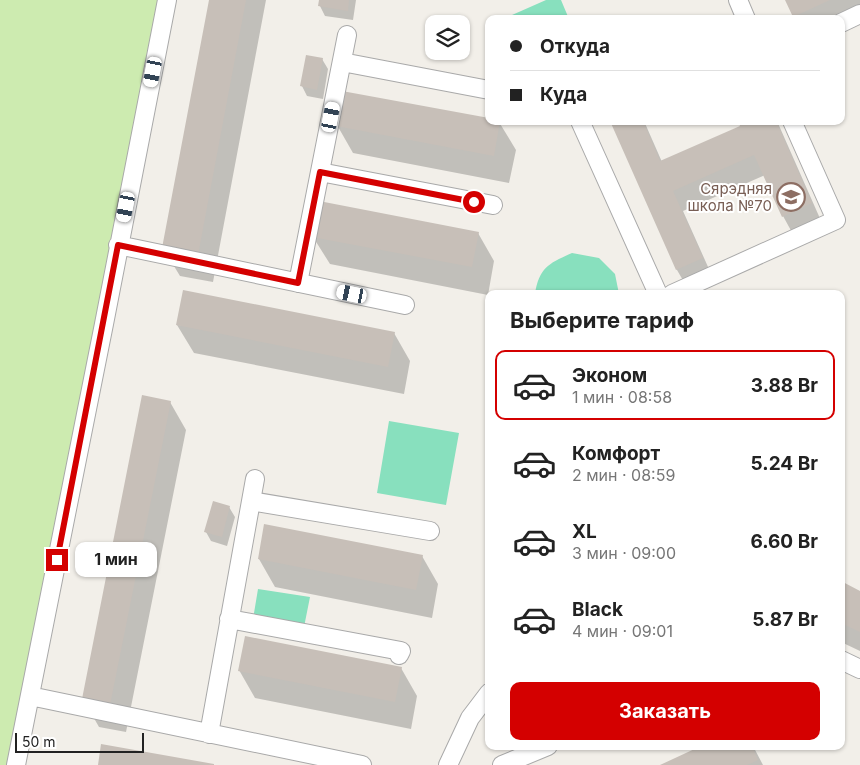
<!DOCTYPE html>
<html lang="ru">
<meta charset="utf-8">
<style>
body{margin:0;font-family:Inter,sans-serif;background:#f6f6f6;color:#222;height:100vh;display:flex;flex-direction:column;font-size:19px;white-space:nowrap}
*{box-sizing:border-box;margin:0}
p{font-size:16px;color:#767676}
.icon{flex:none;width:28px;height:28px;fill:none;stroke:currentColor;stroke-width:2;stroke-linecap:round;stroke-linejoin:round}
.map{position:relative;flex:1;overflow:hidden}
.side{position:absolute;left:485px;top:290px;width:360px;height:460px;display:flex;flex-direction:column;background:#fff;border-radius:10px;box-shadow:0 1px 4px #0004}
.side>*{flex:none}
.guide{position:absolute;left:485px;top:15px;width:360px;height:110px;border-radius:10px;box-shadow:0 1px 4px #0004;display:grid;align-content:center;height:110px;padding:0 25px;background:#fff}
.tools{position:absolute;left:425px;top:15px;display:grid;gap:10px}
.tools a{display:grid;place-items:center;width:45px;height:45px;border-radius:10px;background:#fff;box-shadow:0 1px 4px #0004;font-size:25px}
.scale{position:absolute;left:15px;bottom:12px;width:129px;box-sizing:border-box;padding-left:5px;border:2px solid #222;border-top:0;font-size:14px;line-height:18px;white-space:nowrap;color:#222;-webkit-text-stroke:4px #fff;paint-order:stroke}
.end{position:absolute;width:22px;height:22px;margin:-11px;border:6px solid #d40000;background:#fff;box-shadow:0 0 0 2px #fff}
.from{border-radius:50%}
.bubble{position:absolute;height:35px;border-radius:10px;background:#fff;box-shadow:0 1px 4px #0004;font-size:16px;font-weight:700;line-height:35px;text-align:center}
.car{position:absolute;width:15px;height:30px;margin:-15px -8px;border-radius:6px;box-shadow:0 0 4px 1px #0007;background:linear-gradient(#fff 24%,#345 0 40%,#fff 0 76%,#345 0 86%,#fff 0)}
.guide b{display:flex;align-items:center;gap:18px;height:48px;font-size:19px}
.guide b+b{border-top:1px solid #e0e0e0}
.guide i{width:12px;height:12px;background:#222}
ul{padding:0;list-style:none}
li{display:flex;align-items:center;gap:15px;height:70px;margin:0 10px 8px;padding:0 15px;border:2px solid transparent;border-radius:10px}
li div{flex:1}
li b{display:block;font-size:19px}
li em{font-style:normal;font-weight:700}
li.active{border-color:#d40000}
li>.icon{width:45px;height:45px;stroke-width:1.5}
h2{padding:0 25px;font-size:22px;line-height:60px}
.button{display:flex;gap:10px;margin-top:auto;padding:10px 25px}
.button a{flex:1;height:58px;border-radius:10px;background:#d40000;color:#fff;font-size:20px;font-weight:700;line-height:58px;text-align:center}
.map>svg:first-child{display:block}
</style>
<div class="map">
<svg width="860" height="765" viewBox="0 0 860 765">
<rect width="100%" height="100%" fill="#f2efe9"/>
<path fill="#cdebb0" d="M 0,0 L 159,0 L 8,765 L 0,765 Z"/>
<path fill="#88e0be" d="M 546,0 L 561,0 L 569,19 L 514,19 L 512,15 Z
M 572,253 L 599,258 L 615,274 L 619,294 L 535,294 C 539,268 549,263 572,253 Z
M 389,421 L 459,433 L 446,505 L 377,493 Z
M 258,589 L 310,597 L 304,627 L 253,619 Z"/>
<path fill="#0003" d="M 210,0 L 266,0 L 213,282 L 180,276 L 163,248 Z
M 321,0 L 356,0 L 353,20 L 325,16 L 320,6 Z
M 786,0 L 860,0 L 860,5 L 830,19 L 795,19 Z
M 322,59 L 328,69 L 323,99 L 307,96 L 302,86 Z
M 489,121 L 499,122 L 516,150 L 509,183 L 353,153 L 337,125 Z
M 611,121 L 644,121 L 662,162 L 742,126 L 740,121 L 777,121 L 822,223 L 794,236 L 783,216 L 765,175 L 683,211 L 713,278 L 688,289 L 677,270 Z
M 478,233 L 494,261 L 488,295 L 330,264 L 313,237 Z
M 177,325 L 394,333 L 410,361 L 404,394 L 194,353 Z
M 170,402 L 186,430 L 126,732 L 99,727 L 83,699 Z
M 229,507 L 235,517 L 227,546 L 211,541 L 206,532 Z
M 422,556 L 438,584 L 432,618 L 275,587 L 259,559 Z
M 841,583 L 860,592 L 860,651 L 841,642 Z
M 401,668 L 417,696 L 411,729 L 255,698 L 239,670 Z
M 704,746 L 753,746 L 763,765 L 663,765 Z"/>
<path fill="#c7bfb8" d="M 209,0 L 246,0 L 198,255 L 162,248 Z
M 319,0 L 349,0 L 348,11 L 318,6 Z
M 785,0 L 830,0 L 793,17 Z
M 306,55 L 323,58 L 317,90 L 300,86 Z
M 342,91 L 489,118 L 489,121 L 500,121 L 494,156 L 336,126 Z
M 610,121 L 643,121 L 660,161 L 740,126 L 738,121 L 776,121 L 812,203 L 782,217 L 754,155 L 673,191 L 703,258 L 676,270 Z
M 319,201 L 479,232 L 472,267 L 312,237 Z
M 183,290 L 395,332 L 388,367 L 176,325 Z
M 142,395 L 171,401 L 110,705 L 82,699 Z
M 213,501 L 230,506 L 222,537 L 204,532 Z
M 264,524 L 423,555 L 416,590 L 258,559 Z
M 841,581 L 860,591 L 860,632 L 841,623 Z
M 245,636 L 402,667 L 395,702 L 238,671 Z
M 101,744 L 214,764 L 214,765 L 98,765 Z
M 701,746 L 752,746 L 758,760 L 747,765 L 660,765 Z"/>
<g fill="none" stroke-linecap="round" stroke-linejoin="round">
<defs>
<path id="minor" d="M 738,0 L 746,19
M 841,23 L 860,14
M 342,62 L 489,90
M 580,121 L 658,294
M 320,172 L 493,205
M 118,245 L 405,305
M 298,283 L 347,35
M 672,294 L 836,220 L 792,121
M 251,501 L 430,531
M 229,619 L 401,651 L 399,655
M 841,660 L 860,669
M 30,696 L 362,765
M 209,734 L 255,479
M 16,765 L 104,324 L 167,0
M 448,765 L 470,718 L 489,693
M 502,765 L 548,746"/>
</defs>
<use href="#minor" stroke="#a9a9a9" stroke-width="20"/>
<use href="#minor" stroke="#fff" stroke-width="18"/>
</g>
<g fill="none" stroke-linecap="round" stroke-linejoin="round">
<path stroke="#d40000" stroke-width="6" d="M 57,560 L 118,245 L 298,283 L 320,172 L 474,202"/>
</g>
<defs>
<symbol id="school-ring" viewBox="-11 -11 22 22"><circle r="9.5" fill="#fff" stroke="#8d6e63" stroke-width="1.5"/><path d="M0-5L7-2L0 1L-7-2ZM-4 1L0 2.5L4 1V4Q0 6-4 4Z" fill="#8d6e63"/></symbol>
</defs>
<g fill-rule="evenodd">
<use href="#school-ring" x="775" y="181" width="32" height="32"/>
</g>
<g text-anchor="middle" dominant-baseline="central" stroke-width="4" stroke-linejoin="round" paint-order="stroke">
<g font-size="15" fill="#785e54" stroke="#fff" text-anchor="end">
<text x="772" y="188">Сярэдняя<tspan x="772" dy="17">школа №70</tspan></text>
</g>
</g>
</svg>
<div class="tools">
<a><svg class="icon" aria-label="layers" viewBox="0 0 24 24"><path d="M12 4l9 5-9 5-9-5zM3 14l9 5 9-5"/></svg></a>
</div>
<div class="scale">50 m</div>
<i class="end from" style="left:474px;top:202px"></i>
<i class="end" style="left:57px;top:560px"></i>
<div class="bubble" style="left:75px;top:542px;width:82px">1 мин</div>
<i class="car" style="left:153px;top:72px;rotate:191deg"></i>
<i class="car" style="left:331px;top:117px;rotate:11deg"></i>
<i class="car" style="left:126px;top:207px;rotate:191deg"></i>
<i class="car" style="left:352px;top:294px;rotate:282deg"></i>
<div class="guide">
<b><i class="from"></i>Откуда</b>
<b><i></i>Куда</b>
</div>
<section class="side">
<h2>Выберите тариф</h2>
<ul>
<li class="active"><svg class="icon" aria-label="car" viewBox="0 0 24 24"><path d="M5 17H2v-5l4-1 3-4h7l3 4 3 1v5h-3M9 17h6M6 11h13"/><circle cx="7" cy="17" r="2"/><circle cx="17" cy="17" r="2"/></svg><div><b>Эконом</b><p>1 мин · 08:58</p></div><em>3.88 Br</em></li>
<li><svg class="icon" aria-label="car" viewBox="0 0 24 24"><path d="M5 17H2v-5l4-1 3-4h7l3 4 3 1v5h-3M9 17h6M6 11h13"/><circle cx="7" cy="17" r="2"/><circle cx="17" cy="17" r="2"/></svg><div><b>Комфорт</b><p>2 мин · 08:59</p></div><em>5.24 Br</em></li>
<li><svg class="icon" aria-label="car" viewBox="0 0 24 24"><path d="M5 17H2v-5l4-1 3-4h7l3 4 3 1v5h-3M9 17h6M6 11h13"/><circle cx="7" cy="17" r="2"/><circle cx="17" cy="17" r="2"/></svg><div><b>XL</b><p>3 мин · 09:00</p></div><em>6.60 Br</em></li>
<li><svg class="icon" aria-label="car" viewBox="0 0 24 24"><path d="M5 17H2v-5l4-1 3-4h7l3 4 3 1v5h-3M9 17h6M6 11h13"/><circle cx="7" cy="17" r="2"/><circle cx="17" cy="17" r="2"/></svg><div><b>Black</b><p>4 мин · 09:01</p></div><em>5.87 Br</em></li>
</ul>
<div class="button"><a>Заказать</a></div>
</section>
</div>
